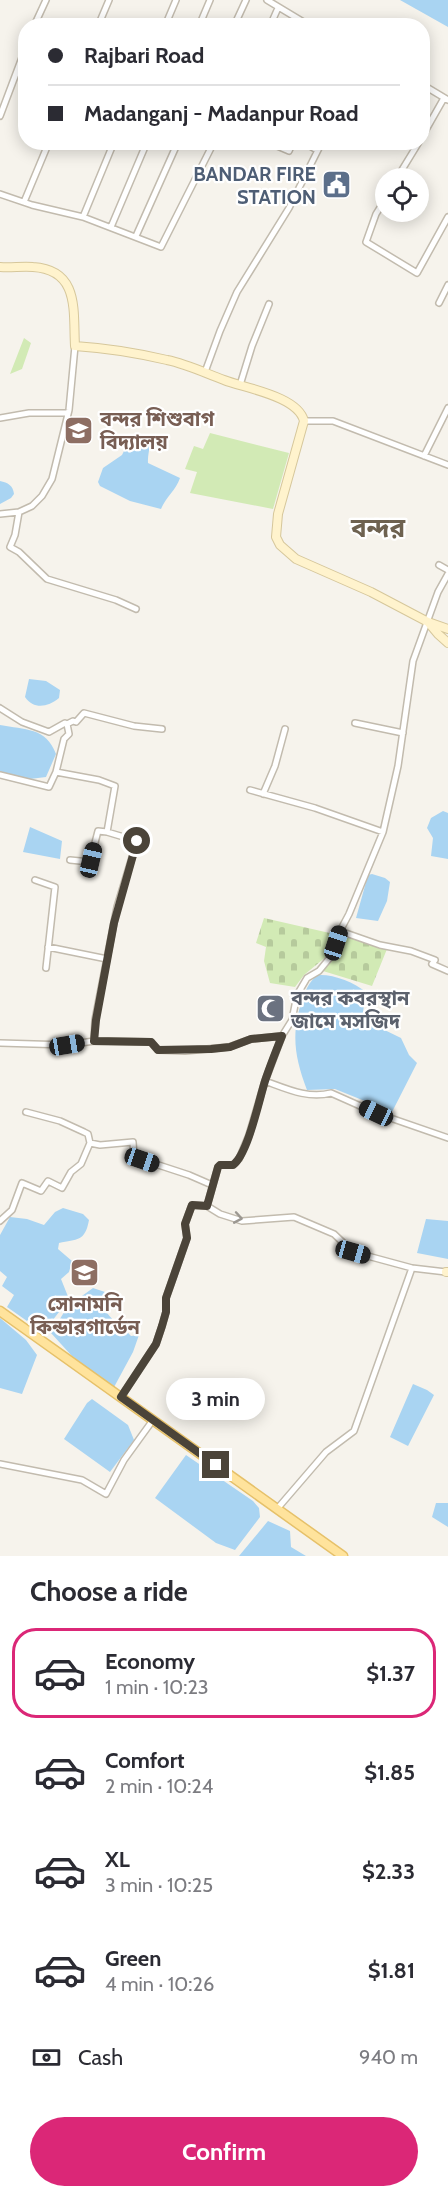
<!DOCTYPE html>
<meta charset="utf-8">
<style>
body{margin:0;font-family:Cabin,"Noto Sans Bengali",sans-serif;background:#f2f2f3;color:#2b2b33;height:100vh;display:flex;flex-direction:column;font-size:22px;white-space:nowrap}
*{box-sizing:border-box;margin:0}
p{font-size:20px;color:#7c7c81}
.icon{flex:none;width:33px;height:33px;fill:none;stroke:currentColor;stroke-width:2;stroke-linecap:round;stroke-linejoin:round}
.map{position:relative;height:1556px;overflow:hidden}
.sheet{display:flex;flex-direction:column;background:#fff;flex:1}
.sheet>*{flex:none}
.hud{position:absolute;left:18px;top:18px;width:412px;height:132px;border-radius:24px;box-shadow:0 3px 15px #0003;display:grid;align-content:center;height:132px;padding:0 30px;background:#fff}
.buttons{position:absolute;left:375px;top:168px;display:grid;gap:12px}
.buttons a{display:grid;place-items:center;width:54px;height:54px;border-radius:50%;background:#fff;box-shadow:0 3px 15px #0003;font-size:30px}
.end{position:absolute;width:27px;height:27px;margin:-14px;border:8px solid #4b4439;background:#fff;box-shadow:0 0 0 3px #fff}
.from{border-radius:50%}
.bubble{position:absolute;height:42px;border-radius:21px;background:#fff;box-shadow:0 3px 15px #0003;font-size:20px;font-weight:700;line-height:42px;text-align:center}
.car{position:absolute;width:18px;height:36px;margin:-18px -9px;border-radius:8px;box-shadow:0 0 4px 2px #0007;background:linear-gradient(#222 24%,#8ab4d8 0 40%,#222 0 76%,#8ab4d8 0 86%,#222 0)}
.hud b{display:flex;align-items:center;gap:21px;height:57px;font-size:22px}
.hud b+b{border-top:2px solid #e1e1e2}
.hud i{width:15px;height:15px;background:#2b2b33}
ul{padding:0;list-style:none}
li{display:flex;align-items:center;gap:18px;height:90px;margin:0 12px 9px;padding:0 18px;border:3px solid transparent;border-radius:24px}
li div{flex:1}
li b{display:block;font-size:22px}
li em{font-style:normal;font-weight:700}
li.selected{border-color:#db2777}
li>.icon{width:54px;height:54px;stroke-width:1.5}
h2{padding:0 30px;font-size:27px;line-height:72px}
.pay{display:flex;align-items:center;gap:15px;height:66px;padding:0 30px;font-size:22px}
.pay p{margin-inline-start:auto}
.cta{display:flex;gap:12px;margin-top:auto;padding:12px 30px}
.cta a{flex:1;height:69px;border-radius:36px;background:#db2777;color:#fff;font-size:24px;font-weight:700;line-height:69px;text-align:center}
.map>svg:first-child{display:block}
</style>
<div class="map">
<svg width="448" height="1556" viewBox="0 0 448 1556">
<defs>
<pattern id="cemetery-stones" width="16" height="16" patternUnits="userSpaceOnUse" patternTransform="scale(1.5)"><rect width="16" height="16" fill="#d2eab5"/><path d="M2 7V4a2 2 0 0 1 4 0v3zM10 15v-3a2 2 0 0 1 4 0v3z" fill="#b6ca9c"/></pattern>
</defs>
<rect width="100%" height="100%" fill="#f6f3ec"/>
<path fill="url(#cemetery-stones)" d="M 264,918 L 334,934 L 327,956 L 304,975 L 295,987 L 270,983 L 264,961 L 266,947 L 256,943 Z
M 344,933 L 387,949 L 372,986 L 323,971 Z"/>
<path fill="#d2eab5" d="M 24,338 L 31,343 L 22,369 L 10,374 Z
M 210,433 L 289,453 L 273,509 L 190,493 L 197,472 L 185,469 L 194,446 L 203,449 Z"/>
<path fill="#a9d4f2" d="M 400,0 L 448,0 L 448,27 Z
M 137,437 C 156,444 147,448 148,463 L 180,478 C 176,490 166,497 161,509 L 130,501 L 100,486 L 98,482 L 103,468 L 122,455 L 130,439 Z
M 0,481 C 8,483 13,485 14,494 L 11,498 L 0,504 Z
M 29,679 L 46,681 L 60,690 L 59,698 C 48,707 34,710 25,697 Z
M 0,725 C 25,730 46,727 56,754 L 46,777 L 30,779 L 0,772 Z
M 443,811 L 448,813 L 448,859 L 431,856 L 433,838 L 427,828 L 431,818 Z
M 30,827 L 62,841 L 60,859 L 23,852 Z
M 372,874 L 385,878 L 390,882 L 387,901 L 378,921 L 356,918 L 368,875 Z
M 318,975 C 333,974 354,982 366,992 L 362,1019 L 401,1038 L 409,1055 L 417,1063 L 392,1112 L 335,1089 L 307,1090 C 295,1058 291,1036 301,1003 C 305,992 308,982 318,975 Z
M 63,1208 L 83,1214 L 89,1220 C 85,1242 77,1239 59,1243 L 58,1249 L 72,1261 L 69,1272 L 61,1279 L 69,1299 L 49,1325 L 31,1316 L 27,1321 L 7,1307 L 14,1295 L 2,1286 L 7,1277 L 0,1271 L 0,1235 L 10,1217 L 27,1219 L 44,1225 L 55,1212 Z
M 426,1219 L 448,1221 L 448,1259 L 417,1253 Z
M 93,1288 L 108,1293 L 112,1304 L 107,1313 C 114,1322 123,1327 131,1336 L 139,1335 L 133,1352 L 113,1389 L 71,1355 L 51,1333 L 68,1306 Z
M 0,1318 L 26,1340 L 37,1355 L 22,1394 L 0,1388 Z
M 413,1384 L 427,1390 L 434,1395 L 408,1446 L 390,1437 Z
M 92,1399 L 128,1425 L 134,1440 L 110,1472 L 64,1439 L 87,1403 Z
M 186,1455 L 253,1501 L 259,1508 L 260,1517 L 235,1550 L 216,1543 L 155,1498 Z
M 436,1503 L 448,1503 L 448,1527 L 432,1517 Z
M 268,1521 L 290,1531 L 291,1547 L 306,1556 L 239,1556 Z"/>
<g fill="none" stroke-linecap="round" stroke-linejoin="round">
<defs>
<path id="street" d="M 267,0 L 310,26
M 34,26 L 46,0
M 98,26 L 109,0
M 165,26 L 176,0
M 199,26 L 210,0
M 234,26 L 246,0
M 270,26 L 278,8
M 423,85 L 448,100
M 0,116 L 26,47
M 423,135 L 444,98
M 268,142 L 289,151 L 293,142
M 303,142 L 317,150
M 397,178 L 419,142
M 0,194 L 32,205 L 83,217 L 161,247 L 214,142
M 386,198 L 376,214 L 366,242 L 417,273 L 448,217
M 24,202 L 49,142
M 83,217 L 114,142
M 111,227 L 147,142
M 136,236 L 178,142
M 439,303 L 448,285
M 205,372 L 220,331 L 237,292 L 289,208 L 322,142
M 240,385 L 252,346 L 269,304
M 0,418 L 29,413 L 68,413
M 304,421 L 333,421 L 448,465
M 424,456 L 448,408
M 19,512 L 15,535 L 10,547 L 19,552 L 47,579 L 116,600 L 136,609
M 0,514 L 19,512 L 32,506 L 42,496 L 52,479 L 69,410 L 75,346
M 439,565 L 448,570
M 0,708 L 22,722 L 49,732 L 65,723 L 67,724 L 69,734 L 64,739 L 56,772 L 99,780 L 115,786 L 107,832 L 98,831 L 90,862 L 70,860
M 355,723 L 403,733
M 67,724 L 73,721 L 76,722 L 84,713 L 134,726 L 162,729
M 0,775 L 49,787 L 56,772
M 250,790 L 315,808 L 383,832
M 263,794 L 275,766 L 285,729
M 35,880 L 55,887 L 46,968
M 340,931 L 380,945 L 411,951 L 435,960 L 432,964 L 448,971
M 48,947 L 107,959
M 94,1041 L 95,1020 L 117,907 L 137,841 L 107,832
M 0,1043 L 67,1045 L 94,1041 L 151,1042 L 158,1050 L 185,1051 L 229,1047 L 251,1039 L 282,1036
M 265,1081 C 287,1089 308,1099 331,1093 L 376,1113 L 448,1138
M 26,1112 L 60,1121 L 84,1132 L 88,1134 L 90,1143
M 207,1206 L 220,1214 L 242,1221 L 294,1217 L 334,1234 L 353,1252 L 412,1268 L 446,1272
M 0,1221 L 12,1210 L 22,1183 L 41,1191 L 48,1181 L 62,1188 L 71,1172 L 81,1164 L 90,1143 L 100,1145 L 133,1142 L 134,1157 L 189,1175 L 212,1185
M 121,1397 L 156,1344 L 162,1326 L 166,1312 L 166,1298 L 187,1238 L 185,1224 L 192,1205 L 207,1206 L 218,1167 L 220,1165 L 233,1165 L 239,1159 L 249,1135 L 265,1081 L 282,1036 L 292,1020 L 297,995 L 307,978 L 319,971 L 332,955 L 340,931 L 349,914 L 383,832 L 398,766 L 413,661 L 438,592 L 448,574
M 0,1464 L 82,1480 L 106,1494 L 124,1460 L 153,1420
M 277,1509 L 326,1452 L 354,1431 L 412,1268"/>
<path id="secondary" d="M 0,267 C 11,268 22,266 33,267 C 80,270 73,311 75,346 C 106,348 137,353 167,360 C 187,364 205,373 224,380 C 244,388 298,396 304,421 L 278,514 L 276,537 L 280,545 L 296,559 L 371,592 L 428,622 L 448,629
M 428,622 L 438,634 L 448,643
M 446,1272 L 448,1272"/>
<path id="primary" d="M 0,1311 L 343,1556"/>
</defs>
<use href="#street" stroke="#c2bbae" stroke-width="8"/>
<use href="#secondary" stroke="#d6c79b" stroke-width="10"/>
<use href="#primary" stroke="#e6c16a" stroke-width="11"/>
<use href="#street" stroke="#fff" stroke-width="5"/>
<use href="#secondary" stroke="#fff3cd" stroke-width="8"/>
<use href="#primary" stroke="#ffe39c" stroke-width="8"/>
</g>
<defs><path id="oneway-chevron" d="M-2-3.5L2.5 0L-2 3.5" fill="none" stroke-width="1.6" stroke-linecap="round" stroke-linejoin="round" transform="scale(1.5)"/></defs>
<use stroke="#9c9892" href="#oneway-chevron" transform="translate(238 1218) rotate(10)"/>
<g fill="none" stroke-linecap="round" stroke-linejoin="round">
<path stroke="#4b4439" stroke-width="8" d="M 137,841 L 114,923 L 96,1020 L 94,1041 L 151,1042 L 158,1050 L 211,1049 L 230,1047 L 251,1039 L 282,1036 C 276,1051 270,1066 265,1081 C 259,1100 248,1154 233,1165 L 220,1165 L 218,1167 L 207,1206 L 192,1205 L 185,1224 L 187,1238 L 166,1298 L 166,1312 L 162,1326 L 156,1344 L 121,1397 L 216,1465"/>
</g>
<defs>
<symbol id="civic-square" viewBox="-11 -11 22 22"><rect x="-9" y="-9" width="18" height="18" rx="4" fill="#5c6f8a" stroke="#fff"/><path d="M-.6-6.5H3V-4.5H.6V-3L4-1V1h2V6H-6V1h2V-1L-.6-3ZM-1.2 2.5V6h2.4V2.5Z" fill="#fff"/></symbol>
<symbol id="school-square" viewBox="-11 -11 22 22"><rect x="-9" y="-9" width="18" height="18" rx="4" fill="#8d6e63" stroke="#fff"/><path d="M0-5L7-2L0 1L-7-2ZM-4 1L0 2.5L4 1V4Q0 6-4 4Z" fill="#fff"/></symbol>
<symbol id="mosque-square" viewBox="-11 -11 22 22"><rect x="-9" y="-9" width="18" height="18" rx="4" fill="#6b7280" stroke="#fff"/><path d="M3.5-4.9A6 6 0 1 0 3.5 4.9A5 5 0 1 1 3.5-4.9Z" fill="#fff"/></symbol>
</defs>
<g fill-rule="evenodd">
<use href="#civic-square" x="320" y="168" width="33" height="33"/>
<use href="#school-square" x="62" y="414" width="33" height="33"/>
<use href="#mosque-square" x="254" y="992" width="33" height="33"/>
<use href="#school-square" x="68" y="1256" width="33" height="33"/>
</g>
<g text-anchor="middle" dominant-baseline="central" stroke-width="4.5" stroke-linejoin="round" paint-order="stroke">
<g font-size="20" font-weight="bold" fill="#4e5e75" stroke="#fff" text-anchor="end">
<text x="316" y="174">BANDAR FIRE<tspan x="316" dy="23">STATION</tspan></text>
</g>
<g font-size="20" font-weight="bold" fill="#785e54" stroke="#fff" text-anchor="start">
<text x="100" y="419">বন্দর শিশুবাগ<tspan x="100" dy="23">বিদ্যালয়</tspan></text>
<text x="85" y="1304" text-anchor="middle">সোনামনি<tspan x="85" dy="23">কিন্ডারগার্ডেন</tspan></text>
</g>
<g font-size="20" font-weight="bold" fill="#5b616d" stroke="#fff" text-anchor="start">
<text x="291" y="998">বন্দর কবরস্থান<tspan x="291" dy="23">জামে মসজিদ</tspan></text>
</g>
<g font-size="26" font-weight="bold" fill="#6e6250" stroke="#fff">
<text x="378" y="528">বন্দর</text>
</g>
</g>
</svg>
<div class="buttons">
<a><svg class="icon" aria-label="locate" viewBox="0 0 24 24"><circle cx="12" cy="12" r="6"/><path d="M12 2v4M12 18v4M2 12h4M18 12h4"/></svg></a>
</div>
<i class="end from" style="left:137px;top:841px"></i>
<i class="end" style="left:216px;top:1465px"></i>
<div class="bubble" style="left:166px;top:1378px;width:99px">3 min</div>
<i class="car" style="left:91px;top:860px;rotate:13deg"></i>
<i class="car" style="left:336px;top:943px;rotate:18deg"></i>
<i class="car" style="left:67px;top:1045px;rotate:80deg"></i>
<i class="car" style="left:376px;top:1113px;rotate:295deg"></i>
<i class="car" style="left:142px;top:1160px;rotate:109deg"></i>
<i class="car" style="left:353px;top:1252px;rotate:106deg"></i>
<div class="hud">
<b><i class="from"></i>Rajbari Road</b>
<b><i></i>Madanganj - Madanpur Road</b>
</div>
</div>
<section class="sheet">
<h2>Choose a ride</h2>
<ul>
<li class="selected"><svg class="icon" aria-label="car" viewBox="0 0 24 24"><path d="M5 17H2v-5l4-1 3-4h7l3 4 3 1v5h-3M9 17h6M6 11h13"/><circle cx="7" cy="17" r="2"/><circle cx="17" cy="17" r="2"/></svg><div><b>Economy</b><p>1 min · 10:23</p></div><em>$1.37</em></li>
<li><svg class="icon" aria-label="car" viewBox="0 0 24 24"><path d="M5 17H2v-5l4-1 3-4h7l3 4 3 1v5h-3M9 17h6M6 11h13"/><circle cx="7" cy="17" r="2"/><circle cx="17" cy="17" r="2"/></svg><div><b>Comfort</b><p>2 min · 10:24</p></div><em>$1.85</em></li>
<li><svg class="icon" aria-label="car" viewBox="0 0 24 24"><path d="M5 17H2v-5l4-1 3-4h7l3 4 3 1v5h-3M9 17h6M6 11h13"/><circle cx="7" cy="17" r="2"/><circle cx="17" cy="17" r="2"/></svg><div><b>XL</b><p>3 min · 10:25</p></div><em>$2.33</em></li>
<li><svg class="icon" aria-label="car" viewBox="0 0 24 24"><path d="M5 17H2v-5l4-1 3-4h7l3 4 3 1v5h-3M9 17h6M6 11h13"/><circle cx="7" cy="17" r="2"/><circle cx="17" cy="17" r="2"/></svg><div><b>Green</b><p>4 min · 10:26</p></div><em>$1.81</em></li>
</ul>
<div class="pay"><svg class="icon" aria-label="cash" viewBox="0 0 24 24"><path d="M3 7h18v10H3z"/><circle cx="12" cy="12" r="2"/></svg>Cash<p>940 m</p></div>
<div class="cta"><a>Confirm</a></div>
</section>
